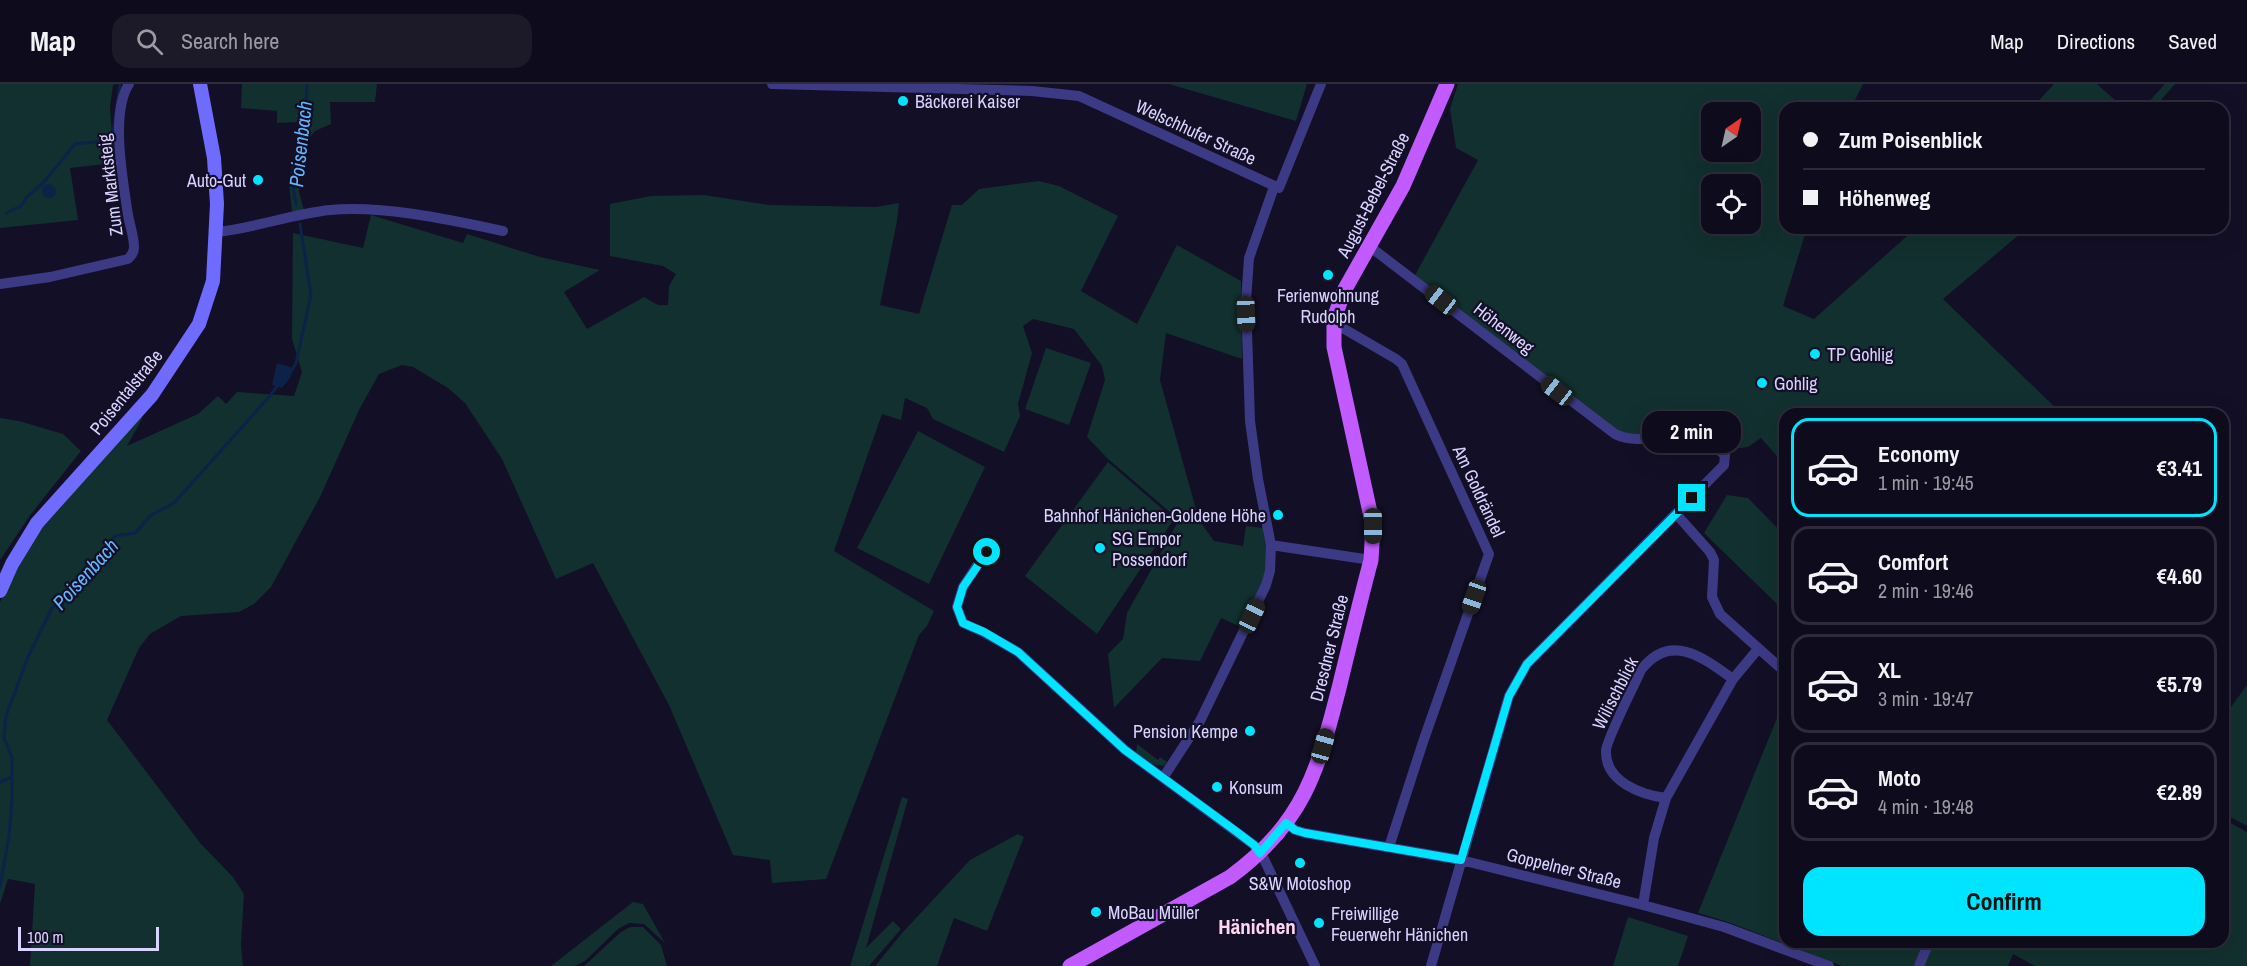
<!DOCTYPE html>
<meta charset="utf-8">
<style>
body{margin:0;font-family:"Archivo Narrow",sans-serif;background:#1c1929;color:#f1f3f6;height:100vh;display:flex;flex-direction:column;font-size:22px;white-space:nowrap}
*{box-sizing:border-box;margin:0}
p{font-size:20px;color:#9b9ba3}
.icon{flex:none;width:33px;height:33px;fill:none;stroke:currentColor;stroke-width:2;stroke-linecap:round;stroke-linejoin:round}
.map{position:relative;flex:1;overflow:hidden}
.drawer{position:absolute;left:1779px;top:324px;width:450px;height:540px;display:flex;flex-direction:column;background:#0e0b1c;border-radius:18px;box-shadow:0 6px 24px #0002,0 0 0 2px #2e2b3b}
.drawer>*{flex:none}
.guide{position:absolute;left:1779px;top:18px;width:450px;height:132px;border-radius:18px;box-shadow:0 6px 24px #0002,0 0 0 2px #2e2b3b;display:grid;align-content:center;height:132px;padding:0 24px;background:#0e0b1c}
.needle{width:39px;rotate:34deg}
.fabs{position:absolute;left:1701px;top:18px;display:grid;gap:12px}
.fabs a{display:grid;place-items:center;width:60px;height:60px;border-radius:12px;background:#0e0b1c;box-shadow:0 6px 24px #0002,0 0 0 2px #2e2b3b;font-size:30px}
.scale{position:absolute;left:18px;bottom:15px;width:141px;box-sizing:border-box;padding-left:6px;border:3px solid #d9d4ff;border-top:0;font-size:16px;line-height:21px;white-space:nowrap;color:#d9d4ff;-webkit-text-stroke:4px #130f26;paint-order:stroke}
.end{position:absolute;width:27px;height:27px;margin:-14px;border:8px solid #00e5ff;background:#111;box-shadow:0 0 0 3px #111}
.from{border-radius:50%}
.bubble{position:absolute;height:42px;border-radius:18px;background:#0e0b1c;box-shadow:0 6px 24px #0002,0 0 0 2px #2e2b3b;font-size:20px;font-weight:700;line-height:42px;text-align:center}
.car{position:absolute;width:18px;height:36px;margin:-18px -9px;border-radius:8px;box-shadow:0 0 4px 2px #0007;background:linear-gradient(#222 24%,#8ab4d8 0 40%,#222 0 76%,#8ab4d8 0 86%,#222 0)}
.guide b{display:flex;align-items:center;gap:21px;height:57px;font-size:22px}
.guide b+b{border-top:2px solid #2e2b3b}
.guide i{width:15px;height:15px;background:#f1f3f6}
ul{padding:10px 0 0;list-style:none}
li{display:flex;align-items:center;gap:18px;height:99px;margin:0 12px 9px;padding:0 12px;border:3px solid #2e2b3b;border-radius:18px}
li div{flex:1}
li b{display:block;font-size:22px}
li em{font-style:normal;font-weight:700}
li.selected{border-color:#00e5ff}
li>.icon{width:54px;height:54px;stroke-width:1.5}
.cta{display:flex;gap:12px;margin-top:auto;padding:12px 24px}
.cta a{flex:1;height:69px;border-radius:18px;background:#00e5ff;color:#111;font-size:24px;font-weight:700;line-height:69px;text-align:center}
header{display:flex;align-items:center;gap:36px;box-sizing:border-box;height:84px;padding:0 30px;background:#0e0b1c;border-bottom:2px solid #2e2b3b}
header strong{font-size:28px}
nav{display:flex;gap:33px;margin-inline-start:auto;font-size:21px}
.search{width:420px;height:54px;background:#1c1929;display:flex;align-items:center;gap:15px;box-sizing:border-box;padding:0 21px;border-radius:18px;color:#9b9ba3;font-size:22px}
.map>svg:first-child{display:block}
</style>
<header>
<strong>Map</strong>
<div class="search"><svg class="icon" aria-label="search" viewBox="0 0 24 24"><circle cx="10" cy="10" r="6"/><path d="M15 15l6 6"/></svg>Search here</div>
<nav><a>Map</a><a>Directions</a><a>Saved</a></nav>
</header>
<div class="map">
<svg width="2247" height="882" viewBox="0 0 2247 882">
<rect width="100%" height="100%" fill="#130f26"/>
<path fill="#12302f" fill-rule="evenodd" d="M 0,0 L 117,0 L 113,1 L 110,23 L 114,79 L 70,84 L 78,136 L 0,144 Z
M 242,0 L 377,0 L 375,18 L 330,18 L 331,40 L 315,47 L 307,57 L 302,78 L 299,108 L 304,126 L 292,128 L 289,99 L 300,38 L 277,39 L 277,27 L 241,24 Z
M 1169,0 L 1307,0 L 1296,37 Z
M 1458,0 L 1863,0 L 1851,24 L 1785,24 L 1785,144 L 1807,144 L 1783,222 L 1814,235 L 1916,144 L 2027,144 L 1943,215 L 2062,330 L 1785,330 L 1785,381 L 1761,354 L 1748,363 L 1725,366 L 1710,355 L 1627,352 L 1617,348 L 1414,193 L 1478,76 L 1456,64 L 1450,25 ZM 1712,28 L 1750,28 L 1750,68 L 1712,68 ZM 1712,100 L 1750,100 L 1750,140 L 1712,140 Z
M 2054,0 L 2097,0 L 2124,24 L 2032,24 Z
M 2165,0 L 2175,0 L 2154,24 L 2143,24 Z
M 1039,97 L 1059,102 L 1118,132 L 1081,207 L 1137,240 L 1177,161 L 1241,197 L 1242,275 L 1166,249 L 1160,296 L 1199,436 L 1214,457 L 1243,462 L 1246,442 L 1263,444 C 1264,454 1268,466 1267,477 C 1266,500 1251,523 1241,543 L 1221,534 L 1200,577 L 1162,574 L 1114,624 L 1108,570 L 1123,555 L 1127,529 L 1179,436 L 1107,374 L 1087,353 L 1105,296 L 1102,282 L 1074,245 L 1033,235 L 1023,242 L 1032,269 L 1018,320 L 1020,332 L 1004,368 L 933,335 L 927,324 L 905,314 L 901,336 L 882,330 L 834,467 L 934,527 L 927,542 L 919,551 L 826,795 L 772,799 L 770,776 L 733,771 L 669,621 L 593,479 L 556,495 L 502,375 L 465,319 L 448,304 L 413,283 L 402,281 L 379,290 L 360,324 L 320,413 L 271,503 L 254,520 L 239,528 L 181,532 L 150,550 L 139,564 L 107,636 L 201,760 L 233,793 L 244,810 L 241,861 L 243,882 L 30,882 L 35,800 L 8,795 L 0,820 L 0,518 L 9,498 L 43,440 L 142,330 L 142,335 L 127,362 L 198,330 L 218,312 L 226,320 L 237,308 L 294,312 L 302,288 L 292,255 L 293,149 L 363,164 L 371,131 L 463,159 L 467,150 L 540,173 L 600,186 L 564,208 L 587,245 L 644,213 L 658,221 L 668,221 L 669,202 L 676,190 L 663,182 L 610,172 L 610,120 L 651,112 L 704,111 L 769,121 L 876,123 L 899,119 L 897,137 L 880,221 L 919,230 L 952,121 L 962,121 L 979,105 Z
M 1046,264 L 1091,279 L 1069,341 L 1025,325 Z
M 0,334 L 19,337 L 63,350 L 81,367 L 31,430 L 0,476 Z
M 918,347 L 985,383 L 929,500 L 857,464 Z
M 1108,378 L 1174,435 L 1097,550 L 1025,492 Z
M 1727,411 L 1748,414 L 1785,452 L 1785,528 L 1704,449 Z
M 2247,601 L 2247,742 L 2223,729 L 2223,634 Z
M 1777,634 L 1785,641 L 1785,858 L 1924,858 L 1914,882 L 1842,882 L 1728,838 L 1698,829 Z
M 1137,660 L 1158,676 L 1160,673 L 1167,678 L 1164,682 L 1153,680 L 1136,669 Z
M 902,713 L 908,715 L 866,864 L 893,837 L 901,845 L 869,882 L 850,882 Z
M 2223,735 L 2247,748 L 2247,882 L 2035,882 L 2013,870 L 2008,882 L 1919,882 L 1929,858 L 2223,858 Z
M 1018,750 L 1024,753 L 987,847 L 954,834 L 937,882 L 875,882 L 903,848 L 970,776 Z
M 633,818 L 643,820 L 665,859 L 672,882 L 665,859 L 644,840 L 629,839 L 618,845 L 585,877 L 575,882 L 551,882 Z
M 1628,833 L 1688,852 L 1678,882 L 1613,882 Z
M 630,843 L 643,843 L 661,861 L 667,882 L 584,882 L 621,848 Z"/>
<path fill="#0c2248" d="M42 107a7 7 0 1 1 14 0a7 7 0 1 1-14 0Z
M 277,279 L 294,284 L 290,294 L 282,304 L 272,301 Z"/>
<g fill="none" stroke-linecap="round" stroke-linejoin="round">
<path stroke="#0c2248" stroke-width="3" d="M 296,121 L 293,103 L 305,38 L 307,0
M 6,129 L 21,122 L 27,113 L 43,99 L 75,60 L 112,56 L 120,0
M 292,286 L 296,279 L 311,211 L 300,140
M 0,698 L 12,693
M 0,803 L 9,752 L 12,717 L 12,673 L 4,654 L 6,632 L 28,573 L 52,524 L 89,488 L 115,452 L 135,449 L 151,431 L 174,419 L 268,314 L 279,300"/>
<path stroke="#3d3a85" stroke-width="10" d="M 772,0 L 1032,7 L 1079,12 L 1279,104 L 1321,0
M 217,148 C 255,144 292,130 330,126 C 383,121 451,136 503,147
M 1369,162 L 1615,350 C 1642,364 1679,343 1707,356 C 1714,360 1719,367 1725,371 L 1724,381 L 1527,580 L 1509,612 L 1431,882
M 0,200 L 50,193 L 128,175 C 131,172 134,169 134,163 C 134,153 130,142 128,131 C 123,97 110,29 129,0
M 1334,239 L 1396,275 L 1402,280 L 1489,470 L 1423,658 L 1389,763
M 1677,431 L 1710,468 L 1714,476 L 1712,513 L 1720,530 L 1785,588
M 1271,461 L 1371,476
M 986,468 L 963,503 L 957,523 L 963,539 L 983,548 L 1018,568 L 1125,666 L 1254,761 L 1264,775 L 1315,882
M 1163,694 L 1200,637 L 1266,501 L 1270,487 L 1271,461 L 1258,395 L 1250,337 L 1246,217 L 1249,174 L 1274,103
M 1666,714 C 1642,711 1605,698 1606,667 C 1606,656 1635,600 1641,586 C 1670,548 1703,573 1733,595
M 1286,739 L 1295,746 L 1305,749 L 1461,776 L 1643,821 L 1724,843 L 1829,882
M 1643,821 L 1654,754 L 1666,714 L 1733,595 L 1758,565
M 1919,882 L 1929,858"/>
<path stroke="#6f6bff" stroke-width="14" d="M 0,507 L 12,480 L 37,439 L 152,311 L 199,240 L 213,197 L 217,120 L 214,74 L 200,0"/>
<path stroke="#c25bff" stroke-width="15" d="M 1070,882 L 1230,793 C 1305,738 1318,686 1340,600 C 1350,559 1360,517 1371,476 L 1373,442 L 1334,263 L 1334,234 L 1345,205 L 1403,102 L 1447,0"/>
</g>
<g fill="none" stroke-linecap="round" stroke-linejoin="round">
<path stroke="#00e5ff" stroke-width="8" d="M 987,468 L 963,503 L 957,523 L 963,539 L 984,548 L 1018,568 L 1125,666 L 1237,748 L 1254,761 L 1260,769 L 1286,739 L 1295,746 L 1305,749 L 1461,776 L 1509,612 L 1527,580 L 1692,414"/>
</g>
<g fill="#00e5ff" stroke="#130f26" stroke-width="2">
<circle cx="903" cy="17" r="6"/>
<circle cx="258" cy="96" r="6"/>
<circle cx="1328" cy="191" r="6"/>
<circle cx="1815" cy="270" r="6"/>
<circle cx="1762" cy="299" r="6"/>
<circle cx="1278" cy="431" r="6"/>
<circle cx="1100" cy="464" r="6"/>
<circle cx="1250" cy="647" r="6"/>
<circle cx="1217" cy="703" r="6"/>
<circle cx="1300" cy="779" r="6"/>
<circle cx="1096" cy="828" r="6"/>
<circle cx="1319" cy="839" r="6"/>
</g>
<g text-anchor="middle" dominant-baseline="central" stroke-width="4.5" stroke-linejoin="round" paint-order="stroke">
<g font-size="18" fill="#d9d4ff" stroke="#130f26" text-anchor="start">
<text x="915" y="17">Bäckerei Kaiser</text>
<text x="246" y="96" text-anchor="end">Auto-Gut</text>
<text x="1328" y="211" text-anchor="middle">Ferienwohnung<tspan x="1328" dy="21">Rudolph</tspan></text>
<text x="1827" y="270">TP Gohlig</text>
<text x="1774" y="299">Gohlig</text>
<text x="1266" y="431" text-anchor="end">Bahnhof Hänichen-Goldene Höhe</text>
<text x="1112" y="454">SG Empor<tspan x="1112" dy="21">Possendorf</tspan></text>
<text x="1238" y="647" text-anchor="end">Pension Kempe</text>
<text x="1229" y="703">Konsum</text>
<text x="1300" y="799" text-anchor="middle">S&amp;W Motoshop</text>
<text x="1108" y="828">MoBau Müller</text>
<text x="1331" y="829">Freiwillige<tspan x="1331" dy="21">Feuerwehr Hänichen</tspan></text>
</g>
<g font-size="18" fill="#d9d4ff" stroke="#130f26">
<text transform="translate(1196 48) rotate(25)">Welschhufer Straße</text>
<text transform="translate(110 101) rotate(-97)">Zum Marktsteig</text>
<text transform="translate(1373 111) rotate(-63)">August-Bebel-Straße</text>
<text transform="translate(1504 244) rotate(38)">Höhenweg</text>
<text transform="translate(126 308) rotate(-51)">Poisentalstraße</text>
<text transform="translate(1479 407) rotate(65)">Am Goldrändel</text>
<text transform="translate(1329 564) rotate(-76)">Dresdner Straße</text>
<text transform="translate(1615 609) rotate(-63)">Wilischblick</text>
<text transform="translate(1564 784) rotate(14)">Goppelner Straße</text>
</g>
<g font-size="20" font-style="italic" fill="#62b6ff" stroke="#130f26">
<text transform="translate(300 60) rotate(-84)">Poisenbach</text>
<text transform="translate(85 490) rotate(-48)">Poisenbach</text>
</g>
<g font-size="21" font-weight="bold" fill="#ffd6f0" stroke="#130f26">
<text x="1257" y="842">Hänichen</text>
</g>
</g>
</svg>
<div class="fabs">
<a><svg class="needle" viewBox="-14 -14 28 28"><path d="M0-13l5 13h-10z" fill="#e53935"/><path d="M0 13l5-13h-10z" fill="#9b9ba3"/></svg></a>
<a><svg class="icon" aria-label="locate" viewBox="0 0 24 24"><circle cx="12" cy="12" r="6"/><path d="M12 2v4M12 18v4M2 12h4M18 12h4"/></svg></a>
</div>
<div class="scale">100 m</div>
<i class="end from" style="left:987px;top:468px"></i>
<i class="end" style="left:1692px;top:414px"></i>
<div class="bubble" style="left:1642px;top:327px;width:99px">2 min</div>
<i class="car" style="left:1441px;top:216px;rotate:308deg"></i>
<i class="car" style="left:1246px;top:230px;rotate:178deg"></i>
<i class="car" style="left:1557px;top:307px;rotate:308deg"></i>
<i class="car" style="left:1373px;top:442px;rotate:180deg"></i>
<i class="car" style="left:1474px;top:513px;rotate:199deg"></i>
<i class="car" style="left:1252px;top:532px;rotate:25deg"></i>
<i class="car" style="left:1323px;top:662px;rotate:16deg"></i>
<div class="guide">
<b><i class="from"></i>Zum Poisenblick</b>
<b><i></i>Höhenweg</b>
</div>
<section class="drawer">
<ul>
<li class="selected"><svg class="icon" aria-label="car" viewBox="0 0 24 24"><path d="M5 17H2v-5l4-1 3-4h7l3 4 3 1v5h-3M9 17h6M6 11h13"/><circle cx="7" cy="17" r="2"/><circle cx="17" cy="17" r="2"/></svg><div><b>Economy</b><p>1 min · 19:45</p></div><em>€3.41</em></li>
<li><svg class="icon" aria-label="car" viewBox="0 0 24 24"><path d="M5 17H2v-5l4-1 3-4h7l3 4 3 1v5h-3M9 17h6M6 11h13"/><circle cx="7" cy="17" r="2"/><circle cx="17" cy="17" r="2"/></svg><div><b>Comfort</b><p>2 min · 19:46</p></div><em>€4.60</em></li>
<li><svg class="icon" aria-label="car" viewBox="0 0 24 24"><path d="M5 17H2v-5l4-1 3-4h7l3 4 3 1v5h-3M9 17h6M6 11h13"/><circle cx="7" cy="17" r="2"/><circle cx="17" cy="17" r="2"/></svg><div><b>XL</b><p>3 min · 19:47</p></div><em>€5.79</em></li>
<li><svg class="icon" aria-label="car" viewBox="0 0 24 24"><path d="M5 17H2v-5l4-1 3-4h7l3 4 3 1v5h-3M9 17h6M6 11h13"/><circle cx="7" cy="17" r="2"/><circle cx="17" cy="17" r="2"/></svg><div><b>Moto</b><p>4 min · 19:48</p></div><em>€2.89</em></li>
</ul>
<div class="cta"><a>Confirm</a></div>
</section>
</div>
